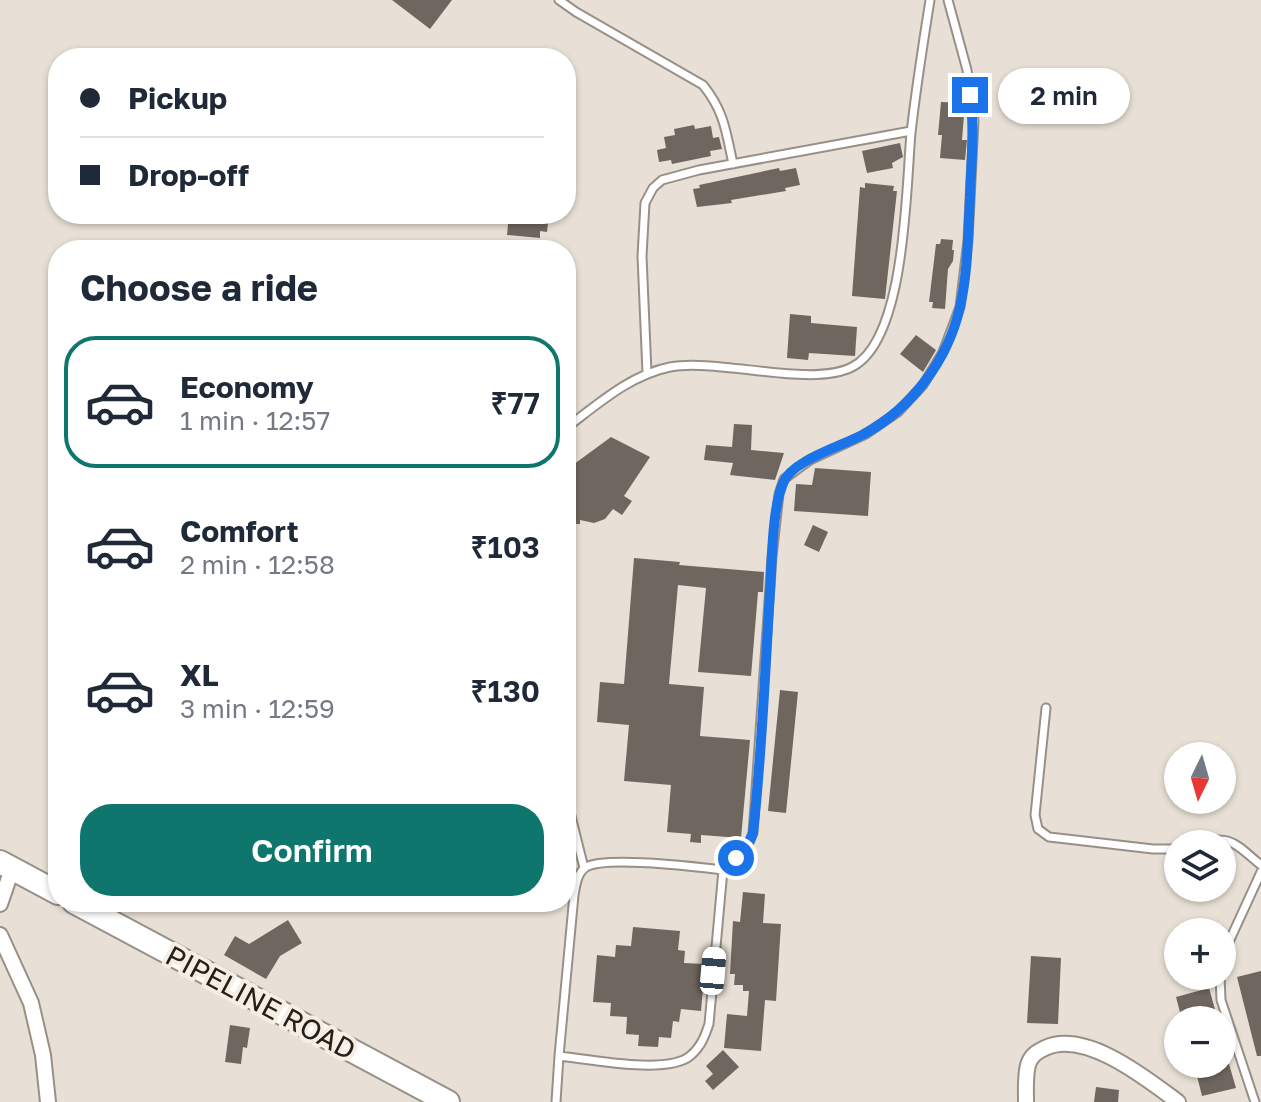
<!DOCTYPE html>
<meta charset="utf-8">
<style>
body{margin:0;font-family:"Golos Text",sans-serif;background:#f6f6f7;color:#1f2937;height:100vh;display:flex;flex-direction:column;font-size:30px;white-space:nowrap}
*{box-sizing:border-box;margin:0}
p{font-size:26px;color:#747a83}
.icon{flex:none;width:44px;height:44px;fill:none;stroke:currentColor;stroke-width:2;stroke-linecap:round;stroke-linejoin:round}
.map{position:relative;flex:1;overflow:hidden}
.sheet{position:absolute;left:48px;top:240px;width:528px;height:672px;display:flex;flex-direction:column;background:#fff;border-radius:32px;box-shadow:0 2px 6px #0004}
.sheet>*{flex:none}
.banner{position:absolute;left:48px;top:48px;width:528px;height:176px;border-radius:32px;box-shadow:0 2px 6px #0004;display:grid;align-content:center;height:176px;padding:0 32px;background:#fff}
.needle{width:52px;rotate:185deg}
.fabs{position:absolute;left:1164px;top:742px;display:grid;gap:16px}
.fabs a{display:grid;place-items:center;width:72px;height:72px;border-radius:50%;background:#fff;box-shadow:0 2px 6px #0004;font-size:40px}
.end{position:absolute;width:36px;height:36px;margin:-18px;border:10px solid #1a73e8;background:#fff;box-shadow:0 0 0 4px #fff}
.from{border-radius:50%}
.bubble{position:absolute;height:56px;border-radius:28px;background:#fff;box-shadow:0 2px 6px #0004;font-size:26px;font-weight:600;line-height:56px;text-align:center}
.car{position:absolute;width:24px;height:48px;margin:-24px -12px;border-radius:10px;box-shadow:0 0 6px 2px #0007;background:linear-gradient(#fff 24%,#345 0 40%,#fff 0 76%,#345 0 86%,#fff 0)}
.banner b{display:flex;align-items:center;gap:28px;height:76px;font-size:30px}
.banner b+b{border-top:2px solid #e0e1e3}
.banner i{width:20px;height:20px;background:#1f2937}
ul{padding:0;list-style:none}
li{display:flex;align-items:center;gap:24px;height:132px;margin:0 16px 12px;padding:0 16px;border:4px solid transparent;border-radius:32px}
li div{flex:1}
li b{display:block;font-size:30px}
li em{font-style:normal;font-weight:600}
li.current{border-color:#0f766e}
li>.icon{width:72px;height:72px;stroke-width:1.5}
h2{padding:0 32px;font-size:36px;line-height:96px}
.action{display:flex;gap:16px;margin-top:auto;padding:16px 32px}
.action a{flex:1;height:92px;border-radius:32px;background:#0f766e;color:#fff;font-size:32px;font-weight:600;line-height:92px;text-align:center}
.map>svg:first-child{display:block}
</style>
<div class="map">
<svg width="1261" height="1102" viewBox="0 0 1261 1102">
<rect width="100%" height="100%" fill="#e8e0d6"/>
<path fill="#6f675f" d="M 392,0 L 452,0 L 430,29 Z
M 941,102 L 965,103 L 962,140 L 967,140 L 965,160 L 940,158 L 942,135 L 938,135 Z
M 694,125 L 695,129 L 711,126 L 713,138 L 719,137 L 722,149 L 710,151 L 711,156 L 672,164 L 671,160 L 659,162 L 657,150 L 666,148 L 664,137 L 675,135 L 674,129 Z
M 900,143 L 903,157 L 892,163 L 893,168 L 867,173 L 862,151 Z
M 779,168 L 780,171 L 796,168 L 800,185 L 785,188 L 786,191 L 731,200 L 732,203 L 697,207 L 693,189 L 700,188 L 699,185 Z
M 865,183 L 894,186 L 893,191 L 897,191 L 885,299 L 852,296 L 860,187 L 865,188 Z
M 509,214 L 549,214 L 547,232 L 540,231 L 540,238 L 507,235 Z
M 941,239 L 953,240 L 952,250 L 954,250 L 953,261 L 948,269 L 945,309 L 932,308 L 933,302 L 929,302 L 936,244 L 940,244 Z
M 790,314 L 811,316 L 811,323 L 857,327 L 855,356 L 809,353 L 808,360 L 787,358 Z
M 916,335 L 936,350 L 923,372 L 900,354 Z
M 734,424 L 752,425 L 751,450 L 784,453 L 775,480 L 730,475 L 733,463 L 704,460 L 706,445 L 732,447 Z
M 611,437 L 650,457 L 624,496 L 632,501 L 622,515 L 613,509 L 605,519 L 594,523 L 580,520 L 580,524 L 566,524 L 566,470 Z
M 815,468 L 871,472 L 868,516 L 794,511 L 796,484 L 812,485 Z
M 813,525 L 828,532 L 819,552 L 804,545 Z
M 634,558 L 680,562 L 679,565 L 764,572 L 763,592 L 758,592 L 751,676 L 698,672 L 706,588 L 678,585 L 669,684 L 704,687 L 700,736 L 750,740 L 741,838 L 701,835 L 701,843 L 690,842 L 691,834 L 667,832 L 671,785 L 624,781 L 629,725 L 597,722 L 600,682 L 624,684 Z
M 780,690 L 798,692 L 786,813 L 768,811 Z
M 743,892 L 765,894 L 763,923 L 781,924 L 776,1001 L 765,1000 L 761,1051 L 724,1048 L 727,1014 L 747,1016 L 749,991 L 743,991 L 743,985 L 734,985 L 735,974 L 730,974 L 733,921 L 740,922 Z
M 288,920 L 302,943 L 280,956 L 266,979 L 224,955 L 235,936 L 249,944 Z
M 633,927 L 680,931 L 678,950 L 685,951 L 684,963 L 705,964 L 701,1011 L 681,1009 L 679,1022 L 673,1021 L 671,1038 L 659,1037 L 658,1047 L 638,1046 L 639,1035 L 626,1034 L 627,1017 L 610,1016 L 611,1003 L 593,1002 L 597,955 L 615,957 L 616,945 L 631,946 Z
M 1031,956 L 1061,958 L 1058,1024 L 1027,1023 Z
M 1261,971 L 1261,1056 L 1257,1056 L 1237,977 Z
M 1209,988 L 1218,1020 L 1182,1020 L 1176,997 Z
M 230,1025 L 250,1028 L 247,1048 L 243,1047 L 241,1064 L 225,1062 Z
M 723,1050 L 739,1067 L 713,1090 L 705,1081 L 713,1074 L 706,1066 Z
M 1194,1064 L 1229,1064 L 1236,1088 L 1202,1096 Z
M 1096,1087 L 1119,1090 L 1118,1102 L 1094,1102 Z"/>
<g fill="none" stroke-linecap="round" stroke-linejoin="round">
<defs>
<path id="lane" d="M 559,0 L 576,12 L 703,85 C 724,111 726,131 733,164
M 647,373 L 642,256 L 645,203 L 653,188 L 662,180 L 699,170 L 911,131
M 566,428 C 598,404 630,375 670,367 C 718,358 811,388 852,367 C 906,340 906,187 911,133 C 916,88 923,44 930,0
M 1046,708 L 1035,815 L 1038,829 L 1049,837 L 1058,838 L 1153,849 L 1178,849
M 566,796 L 584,868
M 1197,844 C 1231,833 1236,845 1261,865
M 1222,957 L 1261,872
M 1220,976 L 1221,1000 L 1255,1102
M 559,1056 L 574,895 C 576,885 577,873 586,867 C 606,856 698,867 723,870
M 556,1102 L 559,1056 C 589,1059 667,1075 690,1056 C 701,1047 705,1036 709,1024 L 723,870 L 748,845 L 753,833 L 772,557 L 779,494 L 784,479 L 810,460 L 866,434 L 898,412 L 923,385 L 943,352 L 960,307 L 968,240 L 974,121 L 967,70 L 948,0"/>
<path id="street" d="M 0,904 L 12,869
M 0,935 L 31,1003 L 43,1055 L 48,1102
M 1026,1102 C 1026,1090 1025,1076 1028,1065 C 1031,1055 1037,1052 1045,1048 C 1085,1029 1147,1079 1178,1102"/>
<path id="primary" d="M 0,862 L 58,893
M 74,902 L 448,1102"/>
</defs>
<use href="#lane" stroke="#989087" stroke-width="11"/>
<use href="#street" stroke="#989087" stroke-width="18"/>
<use href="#primary" stroke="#989087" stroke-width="26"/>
<use href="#lane" stroke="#fff" stroke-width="7"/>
<use href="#street" stroke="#fff" stroke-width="14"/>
<use href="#primary" stroke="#fff" stroke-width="22"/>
</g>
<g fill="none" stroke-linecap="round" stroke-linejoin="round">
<path stroke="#1a73e8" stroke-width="10" d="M 736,858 L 748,845 L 753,833 C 762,753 765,672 770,591 C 772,562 772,509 783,483 C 792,460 843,446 864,434 C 912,408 948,360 960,307 C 968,272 968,234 970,198 C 971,164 975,130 970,95"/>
</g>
<g text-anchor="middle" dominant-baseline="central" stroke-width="8" stroke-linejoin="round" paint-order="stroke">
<g font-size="28" fill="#23201c" stroke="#f6ede3">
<text transform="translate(261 1002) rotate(28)">PIPELINE ROAD</text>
</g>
</g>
</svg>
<div class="fabs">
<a><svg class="needle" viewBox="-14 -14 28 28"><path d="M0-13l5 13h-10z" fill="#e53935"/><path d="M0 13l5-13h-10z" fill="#747a83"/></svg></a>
<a><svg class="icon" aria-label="layers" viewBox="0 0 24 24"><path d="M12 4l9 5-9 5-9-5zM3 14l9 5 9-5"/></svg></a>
<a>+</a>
<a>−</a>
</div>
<i class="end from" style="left:736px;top:858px"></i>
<i class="end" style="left:970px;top:95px"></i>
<div class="bubble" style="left:998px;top:68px;width:132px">2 min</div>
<i class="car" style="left:713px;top:971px;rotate:5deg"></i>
<div class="banner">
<b><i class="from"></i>Pickup</b>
<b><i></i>Drop-off</b>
</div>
<section class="sheet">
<h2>Choose a ride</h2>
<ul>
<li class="current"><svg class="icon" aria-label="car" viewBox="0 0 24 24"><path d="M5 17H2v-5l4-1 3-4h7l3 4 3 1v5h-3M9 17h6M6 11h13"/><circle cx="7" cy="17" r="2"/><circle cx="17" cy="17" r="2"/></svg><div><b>Economy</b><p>1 min · 12:57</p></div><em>₹77</em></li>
<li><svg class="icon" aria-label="car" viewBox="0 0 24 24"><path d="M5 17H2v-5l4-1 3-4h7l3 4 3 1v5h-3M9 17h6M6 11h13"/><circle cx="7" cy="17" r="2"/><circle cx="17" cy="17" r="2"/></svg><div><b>Comfort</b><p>2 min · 12:58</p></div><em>₹103</em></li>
<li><svg class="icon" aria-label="car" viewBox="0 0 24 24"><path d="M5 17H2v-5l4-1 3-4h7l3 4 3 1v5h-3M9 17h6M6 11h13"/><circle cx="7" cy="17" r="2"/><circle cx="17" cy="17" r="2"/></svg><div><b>XL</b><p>3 min · 12:59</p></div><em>₹130</em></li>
</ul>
<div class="action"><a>Confirm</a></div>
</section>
</div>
